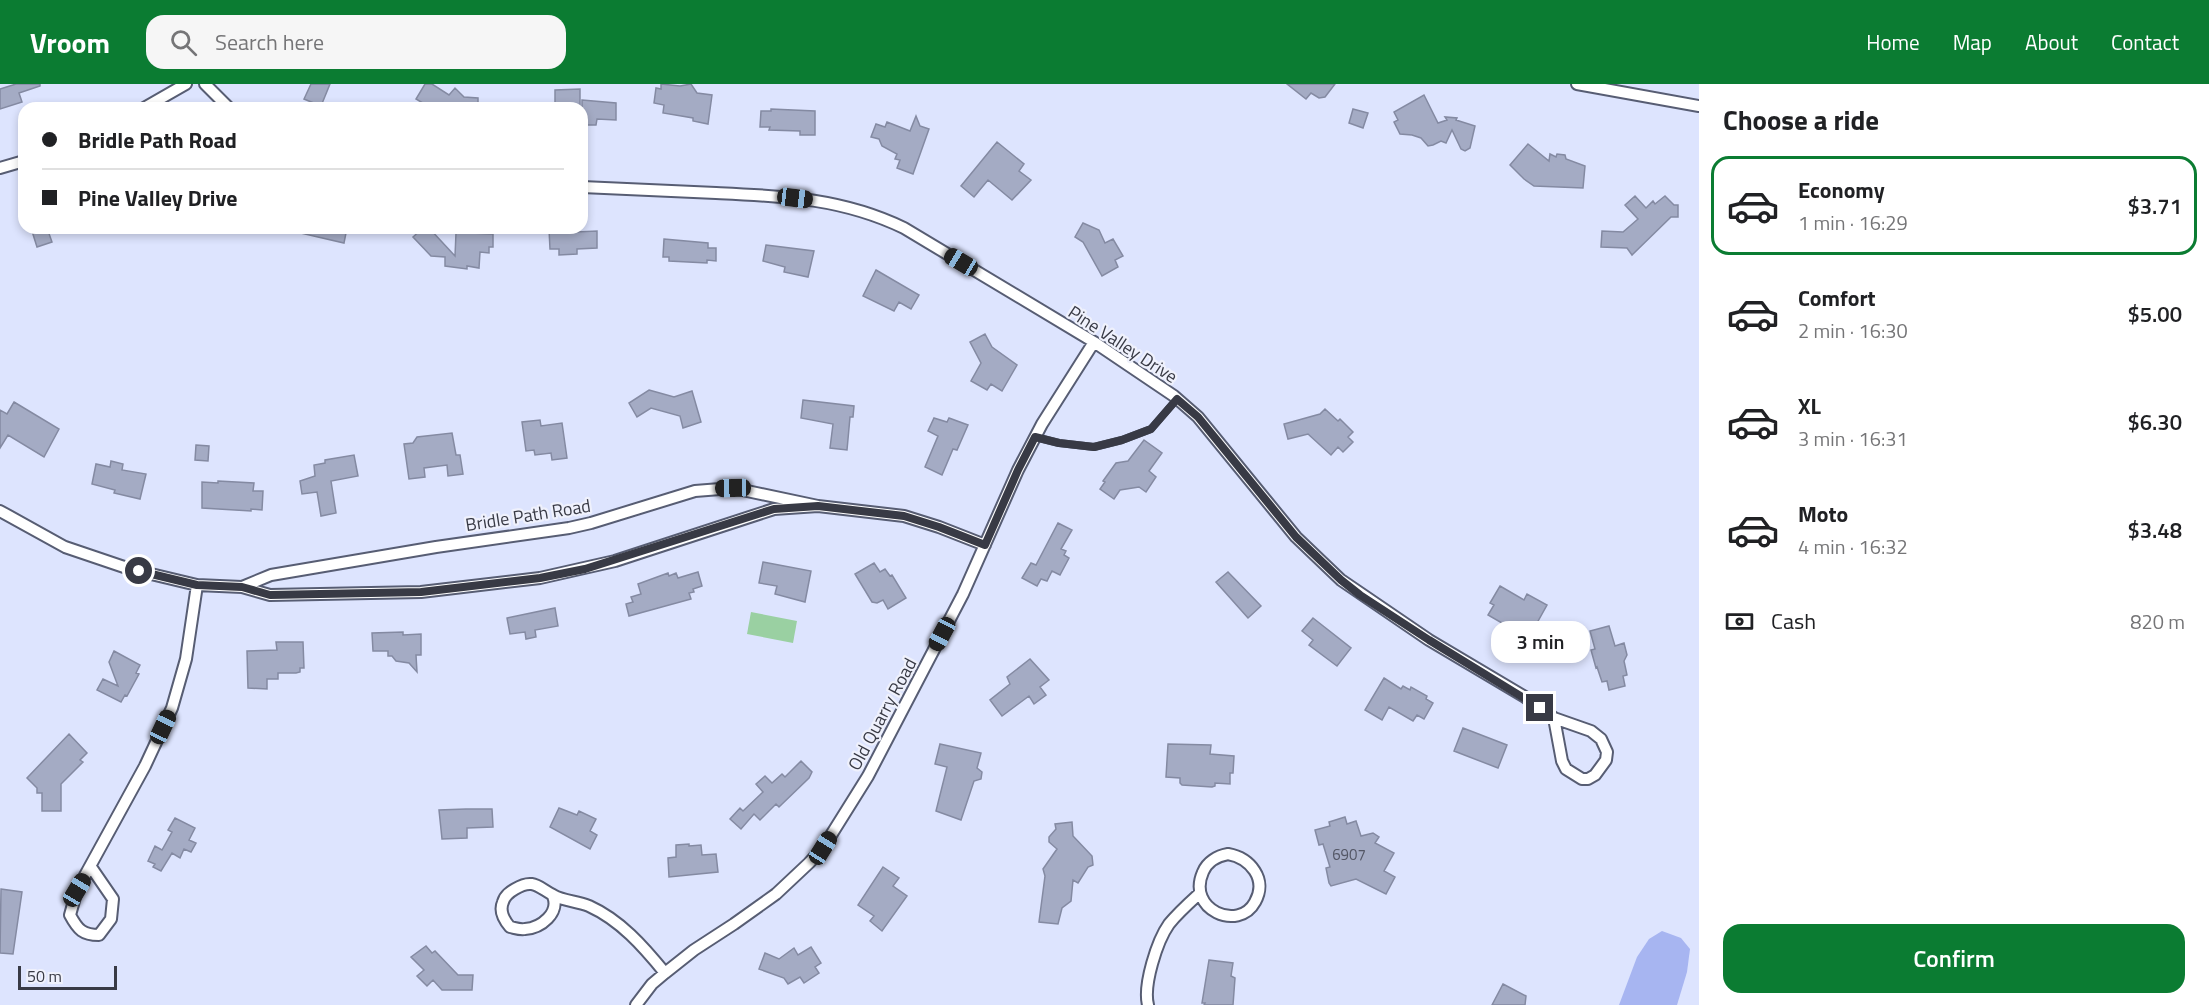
<!DOCTYPE html>
<meta charset="utf-8">
<style>
body{margin:0;font-family:"Titillium Web",sans-serif;background:#f6f6f6;color:#202124;height:100vh;display:flex;flex-direction:column;font-size:22px;white-space:nowrap}
*{box-sizing:border-box;margin:0}
p{font-size:20px;color:#757577}
.icon{flex:none;width:33px;height:33px;fill:none;stroke:currentColor;stroke-width:2;stroke-linecap:round;stroke-linejoin:round}
.map{position:relative;flex:1;overflow:hidden}
.drawer{display:flex;flex-direction:column;background:#fff;width:510px}
.drawer>*{flex:none}
.banner{position:absolute;left:18px;top:18px;width:570px;height:132px;border-radius:18px;box-shadow:0 3px 9px #0003;display:grid;align-content:center;height:132px;padding:0 24px;background:#fff}
.scale{position:absolute;left:18px;bottom:15px;width:99px;box-sizing:border-box;padding-left:6px;border:3px solid #383a45;border-top:0;font-size:16px;line-height:21px;white-space:nowrap;color:#383a45;-webkit-text-stroke:4px #eff1fc;paint-order:stroke}
.end{position:absolute;width:27px;height:27px;margin:-14px;border:8px solid #383a45;background:#fff;box-shadow:0 0 0 3px #fff}
.from{border-radius:50%}
.bubble{position:absolute;height:42px;border-radius:18px;background:#fff;box-shadow:0 3px 9px #0003;font-size:20px;font-weight:600;line-height:42px;text-align:center}
.car{position:absolute;width:18px;height:36px;margin:-18px -9px;border-radius:8px;box-shadow:0 0 4px 2px #0007;background:linear-gradient(#222 24%,#8ab4d8 0 40%,#222 0 76%,#8ab4d8 0 86%,#222 0)}
.banner b{display:flex;align-items:center;gap:21px;height:57px;font-size:22px}
.banner b+b{border-top:2px solid #e0e0e0}
.banner i{width:15px;height:15px;background:#202124}
ul{padding:0;list-style:none}
li{display:flex;align-items:center;gap:18px;height:99px;margin:0 12px 9px;padding:0 12px;border:3px solid transparent;border-radius:18px}
li div{flex:1}
li b{display:block;font-size:22px}
li em{font-style:normal;font-weight:600}
li.selected{border-color:#0b7c32}
li>.icon{width:54px;height:54px;stroke-width:1.5}
h2{padding:0 24px;font-size:27px;line-height:72px}
.pay{display:flex;align-items:center;gap:15px;height:66px;padding:0 24px;font-size:22px}
.pay p{margin-inline-start:auto}
.primary-button{display:flex;gap:12px;margin-top:auto;padding:12px 24px}
.primary-button a{flex:1;height:69px;border-radius:18px;background:#0b7c32;color:#fff;font-size:24px;font-weight:600;line-height:69px;text-align:center}
header{display:flex;align-items:center;gap:36px;box-sizing:border-box;height:84px;padding:0 30px;background:#0b7c32;color:#fff}
header strong{font-size:28px}
nav{display:flex;gap:33px;margin-inline-start:auto;font-size:21px}
.search{width:420px;height:54px;background:#f6f6f6;display:flex;align-items:center;gap:15px;box-sizing:border-box;padding:0 21px;border-radius:18px;color:#757577;font-size:22px}
main{display:flex;flex:1;min-height:0}
.map>svg:first-child{display:block}
</style>
<header>
<strong>Vroom</strong>
<div class="search"><svg class="icon" aria-label="search" viewBox="0 0 24 24"><circle cx="10" cy="10" r="6"/><path d="M15 15l6 6"/></svg>Search here</div>
<nav><a>Home</a><a>Map</a><a>About</a><a>Contact</a></nav>
</header>
<main>
<div class="map">
<svg width="1699" height="921" viewBox="0 0 1699 921">
<rect width="100%" height="100%" fill="#dde4fe"/>
<path fill="#9ad0a2" d="M 751,528 L 797,537 L 793,559 L 747,550 Z"/>
<path fill="#a7b5f1" d="M 1662,847 L 1681,854 L 1690,865 L 1687,888 L 1677,921 L 1619,921 L 1637,873 L 1649,855 Z"/>
<path fill="#a4abc4" stroke="#848aa2" stroke-width="1.5" d="M 16,0 L 40,0 L 40,2 L 19,9 L 22,18 L 0,25 L 0,5 Z
M 311,0 L 330,0 L 321,22 L 304,15 Z
M 425,0 L 432,0 L 449,11 L 455,4 L 464,13 L 478,14 L 478,24 L 431,24 L 416,15 Z
M 661,0 L 680,2 L 691,0 L 697,9 L 712,11 L 708,40 L 693,37 L 693,34 L 663,29 L 664,21 L 654,19 L 656,4 L 661,5 Z
M 1287,0 L 1335,0 L 1325,13 L 1319,14 L 1311,9 L 1306,15 Z
M 580,5 L 580,24 L 555,24 L 555,6 Z
M 1424,11 L 1438,39 L 1447,36 L 1445,33 L 1457,34 L 1456,36 L 1475,42 L 1470,64 L 1465,67 L 1461,65 L 1452,46 L 1446,59 L 1441,57 L 1433,61 L 1428,62 L 1421,54 L 1412,51 L 1400,50 L 1394,38 L 1398,36 L 1394,28 Z
M 582,16 L 616,19 L 616,36 L 597,35 L 596,41 L 582,41 Z
M 771,25 L 815,27 L 815,51 L 800,51 L 800,47 L 769,46 L 770,43 L 760,43 L 761,27 L 771,27 Z
M 1353,25 L 1368,29 L 1363,44 L 1349,39 Z
M 916,32 L 920,42 L 929,45 L 913,90 L 897,84 L 900,76 L 895,75 L 897,70 L 882,62 L 879,55 L 871,53 L 876,40 L 885,43 L 887,38 L 910,47 Z
M 997,58 L 1024,80 L 1019,87 L 1031,96 L 1012,116 L 988,96 L 974,113 L 961,102 Z
M 1528,60 L 1549,77 L 1550,70 L 1556,73 L 1557,70 L 1565,71 L 1566,75 L 1585,82 L 1583,104 L 1534,102 L 1524,95 L 1510,81 Z
M 1635,112 L 1646,124 L 1653,117 L 1655,120 L 1665,112 L 1674,121 L 1678,121 L 1678,133 L 1671,133 L 1632,171 L 1627,164 L 1601,163 L 1602,147 L 1623,148 L 1638,135 L 1625,121 Z
M 1083,139 L 1099,146 L 1105,159 L 1113,155 L 1123,172 L 1115,176 L 1118,183 L 1102,192 L 1083,158 L 1075,153 Z
M 31,144 L 47,144 L 52,158 L 37,163 Z
M 296,144 L 347,144 L 344,159 L 296,148 Z
M 423,144 L 429,144 L 455,172 L 456,149 L 461,149 L 466,145 L 470,149 L 493,150 L 493,163 L 489,163 L 489,169 L 480,168 L 479,184 L 467,182 L 467,185 L 445,182 L 445,173 L 431,172 L 413,153 Z
M 576,144 L 576,148 L 597,147 L 597,164 L 577,165 L 577,170 L 559,171 L 559,165 L 550,165 L 549,145 Z
M 664,155 L 708,159 L 708,164 L 716,164 L 716,177 L 707,176 L 707,179 L 669,177 L 669,173 L 663,173 Z
M 766,161 L 814,167 L 808,193 L 784,188 L 785,183 L 763,177 Z
M 876,186 L 919,211 L 911,225 L 899,218 L 894,227 L 863,212 Z
M 985,250 L 992,263 L 1017,281 L 1002,307 L 991,300 L 987,306 L 971,297 L 981,279 L 970,258 Z
M 649,306 L 674,313 L 692,307 L 701,338 L 683,344 L 680,332 L 651,324 L 637,333 L 629,319 Z
M 803,316 L 854,322 L 853,333 L 850,333 L 847,366 L 830,364 L 833,340 L 801,334 Z
M 14,318 L 59,345 L 44,373 L 8,351 L 0,364 L 0,326 L 7,330 Z
M 1325,325 L 1338,337 L 1340,335 L 1353,348 L 1348,353 L 1353,358 L 1343,368 L 1338,363 L 1331,371 L 1308,350 L 1288,355 L 1284,340 L 1320,330 Z
M 934,334 L 947,338 L 949,334 L 968,341 L 957,366 L 953,365 L 942,391 L 925,383 L 938,352 L 928,347 Z
M 540,336 L 541,342 L 562,339 L 567,374 L 552,376 L 551,369 L 535,371 L 534,366 L 526,367 L 522,338 Z
M 452,349 L 456,371 L 460,371 L 463,390 L 448,392 L 447,381 L 424,384 L 425,393 L 409,395 L 404,360 L 413,359 L 417,353 Z
M 1144,356 L 1162,369 L 1149,387 L 1156,393 L 1146,408 L 1139,403 L 1120,406 L 1114,415 L 1100,405 L 1105,398 L 1103,397 L 1116,379 L 1128,377 Z
M 196,361 L 209,362 L 208,377 L 195,376 Z
M 354,371 L 358,392 L 331,397 L 336,429 L 321,432 L 317,408 L 302,410 L 300,397 L 315,392 L 314,381 L 325,379 L 325,376 Z
M 111,377 L 123,380 L 122,386 L 146,390 L 140,415 L 114,409 L 115,406 L 92,400 L 96,380 L 110,383 Z
M 218,397 L 254,399 L 253,407 L 263,407 L 262,426 L 251,425 L 251,427 L 202,424 L 202,398 L 218,399 Z
M 1058,439 L 1072,446 L 1061,465 L 1066,467 L 1064,471 L 1069,474 L 1060,491 L 1052,487 L 1047,497 L 1041,495 L 1037,502 L 1022,494 L 1031,479 L 1036,481 Z
M 763,478 L 811,487 L 805,518 L 775,510 L 777,502 L 759,499 Z
M 874,479 L 880,488 L 885,485 L 890,492 L 892,491 L 906,514 L 888,525 L 883,516 L 877,519 L 872,518 L 855,490 Z
M 698,488 L 702,502 L 693,505 L 694,508 L 689,509 L 691,515 L 629,532 L 626,520 L 633,518 L 631,513 L 641,510 L 638,500 L 668,489 L 669,492 L 676,489 L 678,494 Z
M 1228,488 L 1261,522 L 1248,534 L 1216,498 Z
M 1500,502 L 1524,516 L 1527,510 L 1547,521 L 1528,555 L 1502,542 L 1502,539 L 1488,531 L 1494,521 L 1490,519 Z
M 555,524 L 558,542 L 535,546 L 536,553 L 526,555 L 525,548 L 510,550 L 507,534 Z
M 1313,534 L 1351,564 L 1337,582 L 1309,561 L 1313,556 L 1302,547 Z
M 1609,542 L 1615,562 L 1624,559 L 1627,571 L 1624,577 L 1627,591 L 1623,592 L 1625,602 L 1609,606 L 1607,597 L 1602,598 L 1597,583 L 1596,584 L 1591,566 L 1595,565 L 1590,547 Z
M 403,548 L 403,551 L 421,550 L 421,571 L 416,571 L 417,588 L 409,579 L 396,577 L 392,572 L 388,572 L 388,567 L 373,567 L 372,549 Z
M 276,558 L 303,558 L 304,584 L 300,584 L 300,588 L 296,589 L 278,589 L 278,595 L 267,595 L 267,605 L 248,604 L 247,567 L 277,566 Z
M 114,567 L 140,581 L 136,589 L 139,590 L 127,612 L 125,611 L 121,618 L 97,606 L 103,595 L 118,602 L 109,578 Z
M 1030,575 L 1049,596 L 1040,603 L 1046,611 L 1034,620 L 1029,612 L 1002,632 L 990,616 L 1010,600 L 1007,593 Z
M 1384,594 L 1401,605 L 1403,602 L 1410,606 L 1411,603 L 1427,612 L 1426,615 L 1433,619 L 1424,635 L 1417,631 L 1413,637 L 1389,623 L 1382,636 L 1365,626 Z
M 1463,644 L 1507,661 L 1498,684 L 1454,667 Z
M 69,650 L 87,669 L 80,676 L 83,678 L 61,700 L 61,727 L 42,727 L 42,709 L 37,709 L 37,704 L 27,694 Z
M 940,660 L 981,669 L 977,684 L 982,688 L 981,695 L 974,697 L 961,736 L 936,727 L 947,683 L 935,680 Z
M 1168,660 L 1211,661 L 1210,670 L 1234,672 L 1233,689 L 1230,689 L 1230,700 L 1215,699 L 1215,702 L 1212,703 L 1182,701 L 1180,699 L 1180,694 L 1166,693 Z
M 801,677 L 812,688 L 809,694 L 779,723 L 776,720 L 760,736 L 754,730 L 741,745 L 730,735 L 740,724 L 743,727 L 763,708 L 756,700 L 765,692 L 772,699 L 782,690 L 785,693 Z
M 559,724 L 577,731 L 579,727 L 596,735 L 590,747 L 597,751 L 590,765 L 550,743 Z
M 466,725 L 492,725 L 493,743 L 467,744 L 467,754 L 442,755 L 439,726 Z
M 1345,733 L 1347,740 L 1356,737 L 1361,752 L 1373,749 L 1379,753 L 1375,759 L 1394,769 L 1384,787 L 1395,793 L 1386,810 L 1356,795 L 1331,802 L 1329,799 L 1326,784 L 1330,783 L 1323,760 L 1319,761 L 1315,746 L 1330,742 L 1329,738 Z
M 175,734 L 195,744 L 189,756 L 196,759 L 191,768 L 184,765 L 180,774 L 172,769 L 161,787 L 153,783 L 155,780 L 148,777 L 155,762 L 162,766 L 172,748 L 168,746 Z
M 1072,738 L 1073,752 L 1092,772 L 1093,781 L 1088,783 L 1078,799 L 1073,796 L 1071,817 L 1062,824 L 1058,840 L 1039,838 L 1045,792 L 1043,785 L 1057,765 L 1049,758 L 1049,753 L 1056,745 L 1055,740 Z
M 689,760 L 689,762 L 701,761 L 702,771 L 716,770 L 718,788 L 669,793 L 668,774 L 676,773 L 676,761 Z
M 883,783 L 899,794 L 893,802 L 907,812 L 882,847 L 870,837 L 874,832 L 858,821 Z
M 1,805 L 22,808 L 13,870 L 0,869 Z
M 426,862 L 432,869 L 435,867 L 458,891 L 473,891 L 472,906 L 442,906 L 433,896 L 427,902 L 417,892 L 424,886 L 411,873 Z
M 811,863 L 821,879 L 815,883 L 819,889 L 804,899 L 800,893 L 788,900 L 784,894 L 759,885 L 765,869 L 779,875 L 794,864 L 798,871 Z
M 1209,876 L 1233,879 L 1231,892 L 1235,894 L 1233,921 L 1204,921 L 1205,919 L 1202,919 Z
M 1503,900 L 1526,912 L 1525,921 L 1492,921 Z"/>
<g fill="none" stroke-linecap="round" stroke-linejoin="round">
<defs>
<path id="service" d="M 1035,353 L 1059,359 L 1094,363 L 1122,356 L 1151,345 L 1177,315"/>
<path id="minor" d="M 205,0 L 229,24
M 1577,0 L 1699,22
M 144,24 L 186,0
M 0,84 L 24,77
M 582,103 C 627,105 671,107 716,109 C 783,112 842,114 904,144 L 1094,258 L 1174,312 L 1198,333 L 1296,453 L 1341,496 L 1429,556 L 1525,613 L 1554,634 L 1591,647 L 1601,655 L 1607,668 L 1606,676 L 1595,691 L 1588,695 L 1582,695 L 1566,685 L 1562,677 L 1554,634
M 0,427 L 65,463 L 130,485 L 197,501 L 242,503 L 270,511 L 421,508 L 540,494 L 615,477 L 774,425 L 818,422
M 242,503 L 271,491 L 436,463 L 569,444 L 591,439 L 695,407 L 733,404 L 818,422 L 904,432 L 939,443 L 985,461
M 1228,770 C 1250,774 1268,795 1255,818 C 1239,848 1186,826 1203,788 C 1207,778 1217,772 1228,770 Z
M 91,783 L 113,815 L 111,835 L 99,851 C 83,851 78,846 70,831 L 77,806 L 145,682 L 172,624 L 186,575 L 197,501
M 553,812 C 560,829 541,844 525,845 C 520,846 515,844 510,843 C 504,836 499,827 503,818 C 505,811 510,808 515,805 C 533,794 538,803 553,811 C 563,817 577,817 589,822 C 620,836 643,862 665,889
M 636,921 L 652,900 L 665,889 L 694,866 L 734,840 L 776,810 L 809,779 L 823,764 L 868,692 L 963,510 L 1018,386 L 1042,340 L 1094,258
M 1148,921 C 1143,901 1157,857 1169,840 C 1178,829 1188,820 1199,810"/>
</defs>
<use href="#service" stroke="#575d73" stroke-width="8"/>
<use href="#minor" stroke="#575d73" stroke-width="14"/>
<use href="#service" stroke="#fff" stroke-width="5"/>
<use href="#minor" stroke="#fff" stroke-width="10"/>
</g>
<g fill="none" stroke-linecap="round" stroke-linejoin="round">
<path stroke="#383a45" stroke-width="8" d="M 139,487 L 197,501 L 242,503 L 270,511 L 421,508 L 540,494 L 585,485 L 774,425 L 818,422 L 904,432 L 939,443 L 985,461 L 1018,386 L 1035,353 L 1059,359 L 1094,363 L 1122,356 L 1151,345 L 1177,315 L 1198,333 L 1296,453 L 1341,496 L 1360,511 L 1429,556 L 1540,624"/>
</g>
<g text-anchor="middle" dominant-baseline="central" stroke-width="4.5" stroke-linejoin="round" paint-order="stroke">
<g font-size="15" fill="#535665">
<text x="1349" y="770">6907</text>
</g>
<g font-size="18" fill="#383a45" stroke="#eff1fc">
<text transform="translate(1123 260) rotate(33)">Pine Valley Drive</text>
<text transform="translate(528 431) rotate(-9)">Bridle Path Road</text>
<text transform="translate(882 630) rotate(-62)">Old Quarry Road</text>
</g>
</g>
</svg>
<div class="scale">50 m</div>
<i class="end from" style="left:139px;top:487px"></i>
<i class="end" style="left:1540px;top:624px"></i>
<div class="bubble" style="left:1491px;top:537px;width:99px">3 min</div>
<i class="car" style="left:795px;top:114px;rotate:97deg"></i>
<i class="car" style="left:961px;top:178px;rotate:301deg"></i>
<i class="car" style="left:733px;top:404px;rotate:269deg"></i>
<i class="car" style="left:942px;top:550px;rotate:208deg"></i>
<i class="car" style="left:163px;top:643px;rotate:25deg"></i>
<i class="car" style="left:823px;top:764px;rotate:32deg"></i>
<i class="car" style="left:77px;top:806px;rotate:31deg"></i>
<div class="banner">
<b><i class="from"></i>Bridle Path Road</b>
<b><i></i>Pine Valley Drive</b>
</div>
</div>
<section class="drawer">
<h2>Choose a ride</h2>
<ul>
<li class="selected"><svg class="icon" aria-label="car" viewBox="0 0 24 24"><path d="M5 17H2v-5l4-1 3-4h7l3 4 3 1v5h-3M9 17h6M6 11h13"/><circle cx="7" cy="17" r="2"/><circle cx="17" cy="17" r="2"/></svg><div><b>Economy</b><p>1 min · 16:29</p></div><em>$3.71</em></li>
<li><svg class="icon" aria-label="car" viewBox="0 0 24 24"><path d="M5 17H2v-5l4-1 3-4h7l3 4 3 1v5h-3M9 17h6M6 11h13"/><circle cx="7" cy="17" r="2"/><circle cx="17" cy="17" r="2"/></svg><div><b>Comfort</b><p>2 min · 16:30</p></div><em>$5.00</em></li>
<li><svg class="icon" aria-label="car" viewBox="0 0 24 24"><path d="M5 17H2v-5l4-1 3-4h7l3 4 3 1v5h-3M9 17h6M6 11h13"/><circle cx="7" cy="17" r="2"/><circle cx="17" cy="17" r="2"/></svg><div><b>XL</b><p>3 min · 16:31</p></div><em>$6.30</em></li>
<li><svg class="icon" aria-label="car" viewBox="0 0 24 24"><path d="M5 17H2v-5l4-1 3-4h7l3 4 3 1v5h-3M9 17h6M6 11h13"/><circle cx="7" cy="17" r="2"/><circle cx="17" cy="17" r="2"/></svg><div><b>Moto</b><p>4 min · 16:32</p></div><em>$3.48</em></li>
</ul>
<div class="pay"><svg class="icon" aria-label="cash" viewBox="0 0 24 24"><path d="M3 7h18v10H3z"/><circle cx="12" cy="12" r="2"/></svg>Cash<p>820 m</p></div>
<div class="primary-button"><a>Confirm</a></div>
</section>
</main>
